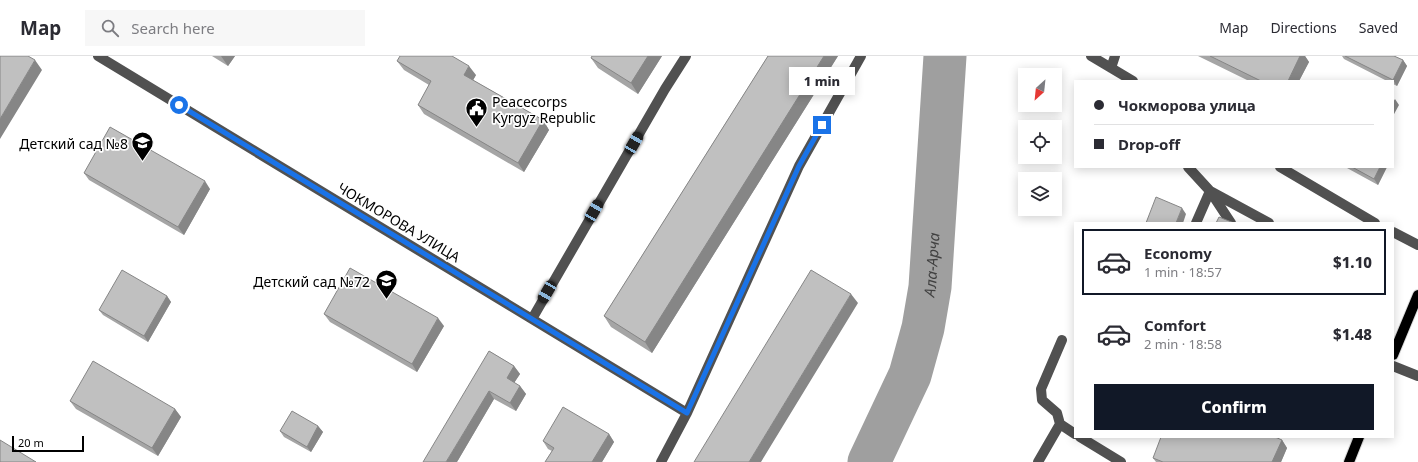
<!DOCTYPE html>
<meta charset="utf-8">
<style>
body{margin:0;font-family:"Noto Sans",sans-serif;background:#f7f7f7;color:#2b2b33;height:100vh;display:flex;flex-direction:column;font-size:15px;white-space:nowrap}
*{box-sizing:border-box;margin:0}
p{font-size:13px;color:#7c7c81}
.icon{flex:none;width:22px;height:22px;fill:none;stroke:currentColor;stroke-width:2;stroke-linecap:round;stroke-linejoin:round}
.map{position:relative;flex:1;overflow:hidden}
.details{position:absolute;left:1074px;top:166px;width:320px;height:216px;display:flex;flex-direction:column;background:#fff;border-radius:0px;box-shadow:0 2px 10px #0003}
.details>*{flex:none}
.banner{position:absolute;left:1074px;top:24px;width:320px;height:88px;border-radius:0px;box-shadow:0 2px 10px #0003;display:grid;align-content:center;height:88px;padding:0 20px;background:#fff}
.needle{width:26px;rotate:207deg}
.controls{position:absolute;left:1018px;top:12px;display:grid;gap:8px}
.controls a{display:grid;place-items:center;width:44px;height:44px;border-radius:0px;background:#fff;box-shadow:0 2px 10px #0003;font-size:20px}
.scale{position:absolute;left:12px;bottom:10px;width:72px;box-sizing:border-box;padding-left:4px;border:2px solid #000;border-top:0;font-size:11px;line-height:14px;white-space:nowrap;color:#000;-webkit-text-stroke:3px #fff;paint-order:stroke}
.end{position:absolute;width:18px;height:18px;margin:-9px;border:5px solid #1a73e8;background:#fff;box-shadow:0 0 0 2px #fff}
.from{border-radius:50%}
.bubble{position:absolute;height:28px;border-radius:0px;background:#fff;box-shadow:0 2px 10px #0003;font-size:13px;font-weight:800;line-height:28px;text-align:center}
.car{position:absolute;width:12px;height:24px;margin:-12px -6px;border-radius:5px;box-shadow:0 0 3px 1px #0007;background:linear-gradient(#222 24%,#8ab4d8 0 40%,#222 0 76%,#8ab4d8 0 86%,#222 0)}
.banner b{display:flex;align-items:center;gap:14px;height:38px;font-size:15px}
.banner b+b{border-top:1px solid #e1e1e2}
.banner i{width:10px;height:10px;background:#2b2b33}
ul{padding:7px 0 0;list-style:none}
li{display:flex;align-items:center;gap:12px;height:66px;margin:0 8px 6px;padding:0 12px;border:2px solid transparent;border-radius:0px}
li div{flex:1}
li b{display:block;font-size:15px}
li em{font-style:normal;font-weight:800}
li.current{border-color:#111827}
li>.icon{width:36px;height:36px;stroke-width:1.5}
.primary-button{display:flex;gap:8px;margin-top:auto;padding:8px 20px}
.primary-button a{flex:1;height:46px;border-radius:0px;background:#111827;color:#fff;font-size:16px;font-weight:800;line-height:46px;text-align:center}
header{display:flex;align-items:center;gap:24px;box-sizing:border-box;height:56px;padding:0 20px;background:#fff;border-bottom:1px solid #e1e1e2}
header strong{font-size:19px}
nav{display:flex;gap:22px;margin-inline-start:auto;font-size:14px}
.search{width:280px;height:36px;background:#f7f7f7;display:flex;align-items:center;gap:10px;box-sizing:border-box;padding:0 14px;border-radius:0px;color:#7c7c81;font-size:15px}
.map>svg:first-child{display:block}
</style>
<header>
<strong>Map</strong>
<div class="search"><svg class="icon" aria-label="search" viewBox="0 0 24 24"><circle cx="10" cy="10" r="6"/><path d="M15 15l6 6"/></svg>Search here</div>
<nav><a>Map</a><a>Directions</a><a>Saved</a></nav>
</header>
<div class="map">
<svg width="1418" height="406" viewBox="0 0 1418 406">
<rect width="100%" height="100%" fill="#fff"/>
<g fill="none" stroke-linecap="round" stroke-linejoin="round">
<path stroke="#9f9f9f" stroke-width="43" id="s1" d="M 869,406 L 910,319 L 923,272 L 930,231 L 945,0"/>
<defs>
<path id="major" d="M 1393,299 L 1418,239
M 1349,406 L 1359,381"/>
</defs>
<use href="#major" stroke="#dbdbdb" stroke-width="12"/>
<path stroke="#515151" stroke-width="10" d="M 98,0 L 687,357
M 1091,0 L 1133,25
M 1111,12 L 1115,0
M 1188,111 L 1210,135 L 1231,167
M 1280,111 L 1375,167
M 1196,167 L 1210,135 L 1269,167
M 1393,176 L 1418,189
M 532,263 L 665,33 L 686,0
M 1393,310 L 1418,320
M 1060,368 L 1075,378
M 1080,381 L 1121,406
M 661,406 L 687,357 L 799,110 L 861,0
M 1038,406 L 1060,368 L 1057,357 L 1042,344 L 1041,333 L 1062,284"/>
<use href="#major" stroke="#000" stroke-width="10"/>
</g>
<path fill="#a5a5a5" d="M 212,0 L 235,0 L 228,10 Z
M 662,0 L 638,38 L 598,12 L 591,2 Z
M 768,0 L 838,0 L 652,297 L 611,271 L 604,260 Z
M 1198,0 L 1305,0 L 1309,6 L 1299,25 L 1249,25 Z
M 1342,0 L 1394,0 L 1403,4 L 1407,10 L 1397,30 L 1393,28 L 1393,25 L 1387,25 L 1344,3 Z
M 397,5 L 476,19 L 473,24 L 543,64 L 549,74 L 524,116 L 424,58 L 418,49 L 429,29 L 404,14 Z
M 1346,111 L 1387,111 L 1378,129 L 1347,112 Z
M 84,117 L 210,133 L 184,179 L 89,124 Z
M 167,240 L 171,246 L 148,286 L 103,259 L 99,254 Z
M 324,258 L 444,270 L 417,316 L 330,266 Z
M 489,295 L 514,310 L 520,318 L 514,327 L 520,330 L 526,338 L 516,355 L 494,343 L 457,406 Z
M 70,345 L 175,353 L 181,361 L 158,400 L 76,353 Z
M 318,370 L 323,376 L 311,396 L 284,381 L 280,375 Z
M 609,378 L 614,386 L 602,406 L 545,406 L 552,395 L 548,393 L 543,385 Z
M 1282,384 L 1287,392 L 1281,406 L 1156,406 L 1153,402 Z"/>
<path fill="#868686" d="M 221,0 L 235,0 L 228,10 Z
M 648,0 L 662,0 L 638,38 L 631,27 Z
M 824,0 L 838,0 L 652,297 L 645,286 Z
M 1300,0 L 1305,0 L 1309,6 L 1299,25 L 1288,25 Z
M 35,4 L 42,14 L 0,83 L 0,63 Z
M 1403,4 L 1407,10 L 1397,30 L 1393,24 Z
M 469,10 L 476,19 L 471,28 L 464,19 Z
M 1395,43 L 1399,49 L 1393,60 L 1393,46 Z
M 543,64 L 549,74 L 524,116 L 518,107 Z
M 1380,111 L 1387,111 L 1378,129 L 1374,123 Z
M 205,125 L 210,133 L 184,179 L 178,171 Z
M 1182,152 L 1186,158 L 1183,167 L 1176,167 Z
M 851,238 L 858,247 L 761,406 L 749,406 Z
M 167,240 L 171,246 L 148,286 L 144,280 Z
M 438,262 L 444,270 L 417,316 L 412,308 Z
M 514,310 L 520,318 L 512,330 L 507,322 Z
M 520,330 L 526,338 L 516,355 L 510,347 Z
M 489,335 L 494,343 L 457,406 L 446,406 Z
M 175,353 L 181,361 L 158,400 L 152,392 Z
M 318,370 L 323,376 L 311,396 L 307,391 Z
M 609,378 L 614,386 L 602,406 L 592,406 Z
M 1282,384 L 1287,392 L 1281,406 L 1272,406 Z"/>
<path fill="#c0c0c0" stroke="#868686" d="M 0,0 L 28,0 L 35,4 L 0,63 Z
M 400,0 L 452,0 L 469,10 L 464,19 L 543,64 L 518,107 L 418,49 L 431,25 L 397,5 Z
M 592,0 L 648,0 L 631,27 L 591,2 Z
M 768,0 L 824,0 L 645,286 L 604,260 Z
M 1210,0 L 1300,0 L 1288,25 L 1261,25 Z
M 1345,0 L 1394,0 L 1403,4 L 1393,24 Z
M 110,71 L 205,125 L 178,171 L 84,117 Z
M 1352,111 L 1380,111 L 1374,123 Z
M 1156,141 L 1182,152 L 1176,167 L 1146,167 Z
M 1219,161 L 1234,167 L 1216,167 Z
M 350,212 L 438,262 L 412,308 L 324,258 Z
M 122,214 L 167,240 L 144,280 L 99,254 Z
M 811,214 L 851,238 L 749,406 L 694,406 Z
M 489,295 L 514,310 L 507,322 L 520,330 L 510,347 L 489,335 L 446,406 L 423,406 Z
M 93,305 L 175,353 L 152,392 L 70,345 Z
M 563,351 L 609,378 L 592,406 L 545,406 L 554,392 L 543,385 Z
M 292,355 L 318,370 L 307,391 L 280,375 Z
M 1161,381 L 1275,381 L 1282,384 L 1272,406 L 1163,406 L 1153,402 Z
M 0,384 L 36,406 L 0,406 Z"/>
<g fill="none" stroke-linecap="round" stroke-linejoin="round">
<path stroke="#1a73e8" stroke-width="5" d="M 179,49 L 687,357 L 799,110 L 822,69"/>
</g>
<defs>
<symbol id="civic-pin" viewBox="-11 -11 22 30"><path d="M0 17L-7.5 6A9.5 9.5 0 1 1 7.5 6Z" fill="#000" stroke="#fff"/><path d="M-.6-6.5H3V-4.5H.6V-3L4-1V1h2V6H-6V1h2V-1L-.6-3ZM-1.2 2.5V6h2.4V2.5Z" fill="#fff"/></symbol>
<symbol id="school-pin" viewBox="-11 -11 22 30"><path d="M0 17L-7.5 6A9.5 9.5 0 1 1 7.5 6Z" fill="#000" stroke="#fff"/><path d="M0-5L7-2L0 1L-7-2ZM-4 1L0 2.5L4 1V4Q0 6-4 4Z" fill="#fff"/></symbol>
</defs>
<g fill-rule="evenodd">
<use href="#civic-pin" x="464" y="40" width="25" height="34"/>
<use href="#school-pin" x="130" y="74" width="25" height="34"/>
<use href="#school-pin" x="374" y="212" width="25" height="34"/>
</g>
<g text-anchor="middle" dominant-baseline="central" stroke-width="3.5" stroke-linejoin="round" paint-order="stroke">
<g font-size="14" fill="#000" stroke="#fff" text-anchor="end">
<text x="492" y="45" text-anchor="start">Peacecorps<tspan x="492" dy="16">Kyrgyz Republic</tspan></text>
<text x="128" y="87">Детский сад №8</text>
<text x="370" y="225">Детский сад №72</text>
</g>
<g font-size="14" fill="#000" stroke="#fff">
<text transform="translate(399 166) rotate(31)">ЧОКМОРОВА УЛИЦА</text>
</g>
<g font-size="15" font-style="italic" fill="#404040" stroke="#fff">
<text stroke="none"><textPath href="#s1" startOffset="209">Ала-Арча</textPath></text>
</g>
</g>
</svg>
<div class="controls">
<a><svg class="needle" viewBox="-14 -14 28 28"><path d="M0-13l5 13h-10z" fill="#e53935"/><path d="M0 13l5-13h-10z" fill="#7c7c81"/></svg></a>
<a><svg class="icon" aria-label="locate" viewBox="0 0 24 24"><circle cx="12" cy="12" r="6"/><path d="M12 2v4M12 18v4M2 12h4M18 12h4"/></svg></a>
<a><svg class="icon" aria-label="layers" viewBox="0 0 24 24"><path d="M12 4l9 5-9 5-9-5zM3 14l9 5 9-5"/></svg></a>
</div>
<div class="scale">20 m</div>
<i class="end from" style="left:179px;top:49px"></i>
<i class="end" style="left:822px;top:69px"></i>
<div class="bubble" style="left:789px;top:11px;width:66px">1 min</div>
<i class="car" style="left:634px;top:87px;rotate:30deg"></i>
<i class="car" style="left:594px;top:155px;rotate:30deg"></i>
<i class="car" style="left:547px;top:236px;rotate:210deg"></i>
<div class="banner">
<b><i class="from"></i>Чокморова улица</b>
<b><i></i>Drop-off</b>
</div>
<section class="details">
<ul>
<li class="current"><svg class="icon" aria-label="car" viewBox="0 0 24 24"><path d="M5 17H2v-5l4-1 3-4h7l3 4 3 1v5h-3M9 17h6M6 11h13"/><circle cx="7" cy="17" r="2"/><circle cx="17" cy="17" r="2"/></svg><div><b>Economy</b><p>1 min · 18:57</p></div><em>$1.10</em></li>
<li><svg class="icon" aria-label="car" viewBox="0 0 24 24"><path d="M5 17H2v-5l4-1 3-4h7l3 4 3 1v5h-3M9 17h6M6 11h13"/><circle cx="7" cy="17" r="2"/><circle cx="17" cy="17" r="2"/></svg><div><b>Comfort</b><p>2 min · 18:58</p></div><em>$1.48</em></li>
</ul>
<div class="primary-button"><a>Confirm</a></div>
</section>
</div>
